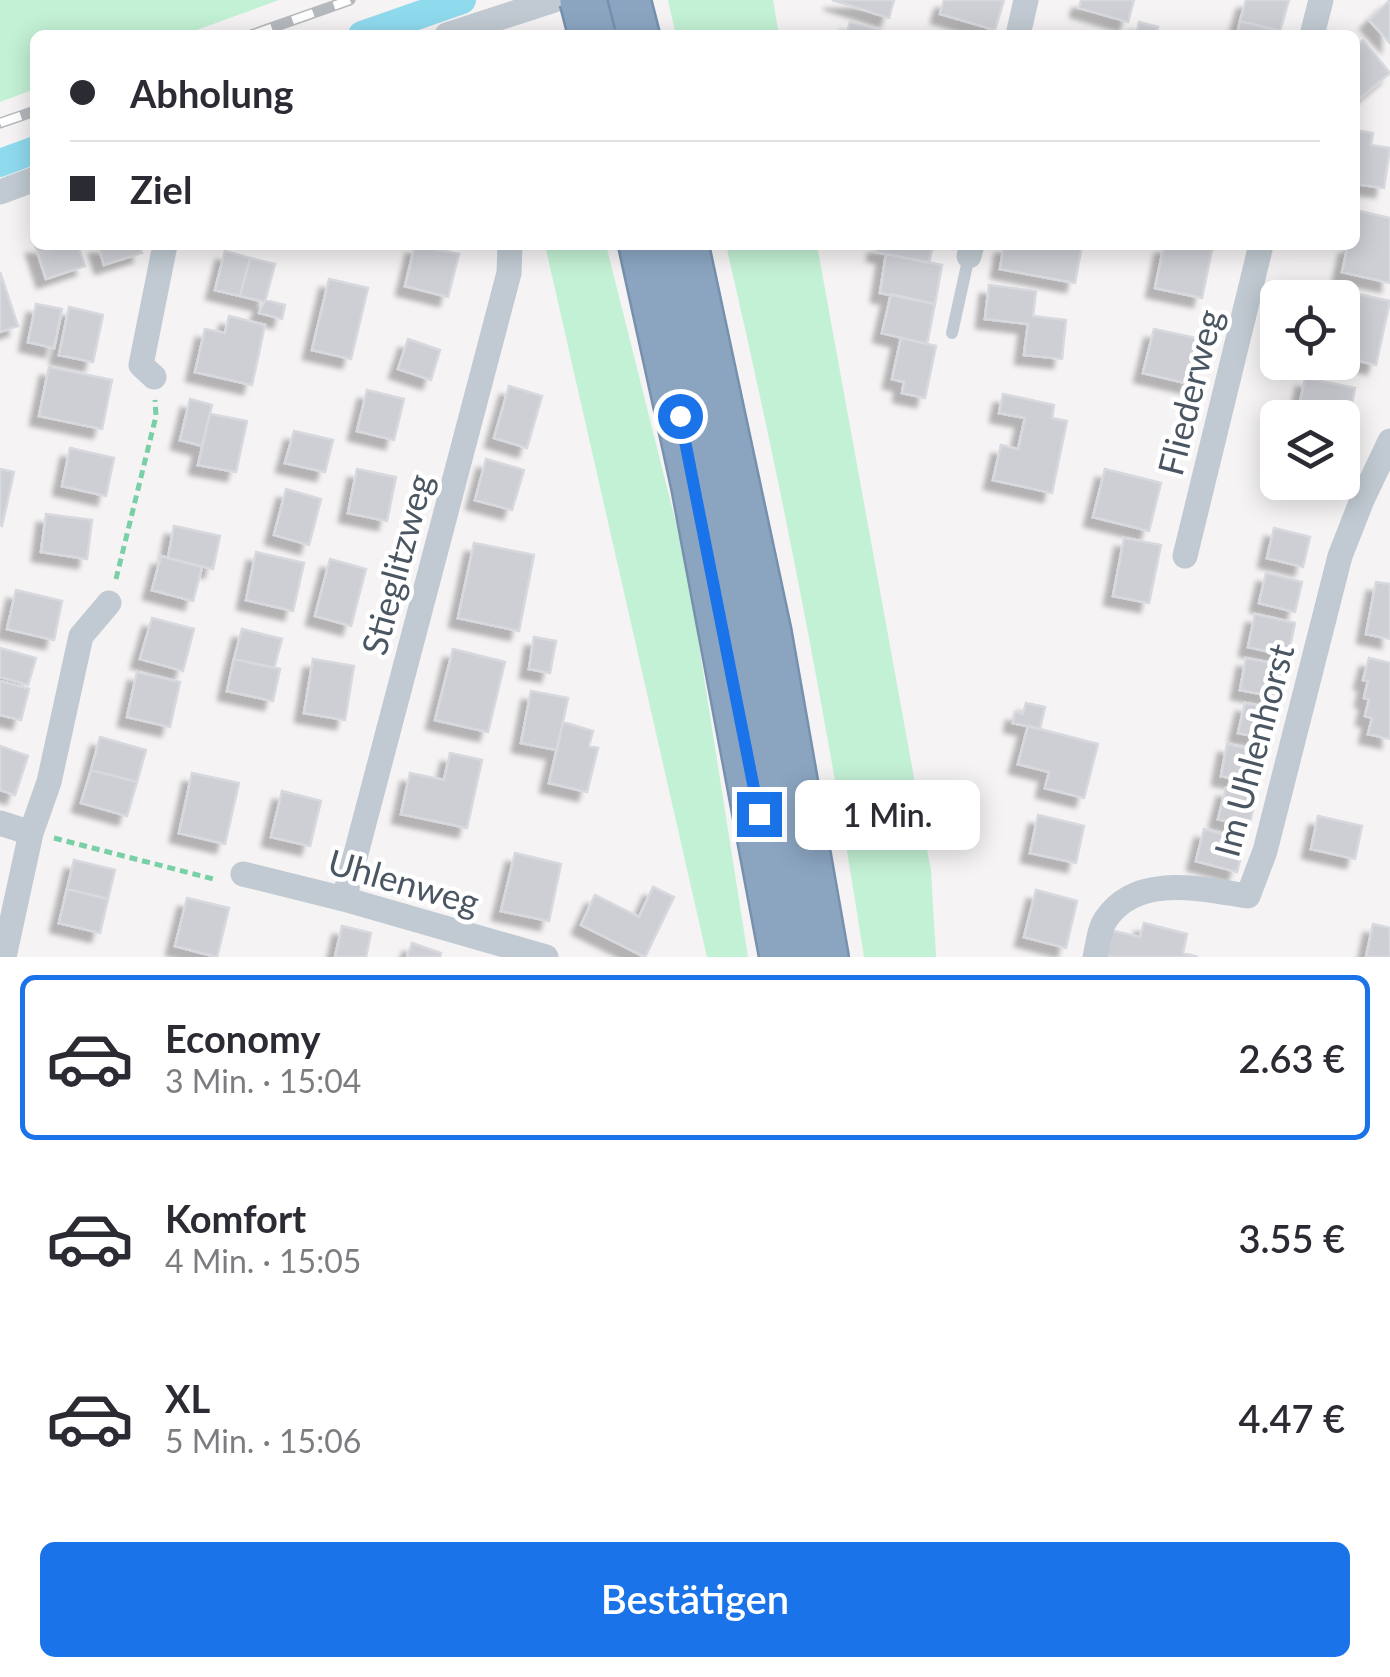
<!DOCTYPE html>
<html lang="de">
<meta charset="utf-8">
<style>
body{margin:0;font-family:Lato,sans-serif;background:#f2f2f3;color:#2b2b33;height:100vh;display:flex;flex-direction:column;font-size:38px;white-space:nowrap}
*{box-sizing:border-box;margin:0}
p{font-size:32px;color:#7c7c81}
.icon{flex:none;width:55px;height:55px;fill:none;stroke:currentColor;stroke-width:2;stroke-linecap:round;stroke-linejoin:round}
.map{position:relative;height:957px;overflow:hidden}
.details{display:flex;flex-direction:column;background:#fff;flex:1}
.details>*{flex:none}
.guide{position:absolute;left:30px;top:30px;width:1330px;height:220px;border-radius:15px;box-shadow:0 5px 25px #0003;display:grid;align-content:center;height:220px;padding:0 40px;background:#fff}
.tools{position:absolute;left:1260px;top:280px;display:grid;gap:20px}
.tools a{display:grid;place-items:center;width:100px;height:100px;border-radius:15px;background:#fff;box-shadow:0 5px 25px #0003;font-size:50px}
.end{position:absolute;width:45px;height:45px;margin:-22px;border:12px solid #1a73e8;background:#fff;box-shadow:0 0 0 5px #fff}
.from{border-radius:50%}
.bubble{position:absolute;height:70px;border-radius:15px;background:#fff;box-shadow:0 5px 25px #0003;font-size:32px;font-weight:600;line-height:70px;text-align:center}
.guide b{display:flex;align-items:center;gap:35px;height:95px;font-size:38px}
.guide b+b{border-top:2px solid #e1e1e2}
.guide i{width:25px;height:25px;background:#2b2b33}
ul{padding:18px 0 0;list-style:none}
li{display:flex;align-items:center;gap:30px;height:165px;margin:0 20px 15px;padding:0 20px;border:5px solid transparent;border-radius:15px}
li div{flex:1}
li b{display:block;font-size:38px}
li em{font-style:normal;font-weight:600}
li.current{border-color:#1a73e8}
li>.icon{width:90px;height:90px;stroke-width:1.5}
.button{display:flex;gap:20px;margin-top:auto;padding:20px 40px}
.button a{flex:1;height:115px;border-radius:15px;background:#1a73e8;color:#fff;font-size:40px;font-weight:600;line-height:115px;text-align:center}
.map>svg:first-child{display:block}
</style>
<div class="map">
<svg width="1390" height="957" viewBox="0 0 1390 957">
<defs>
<filter id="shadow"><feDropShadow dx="-9" dy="9" stdDeviation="2.5" flood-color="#0004"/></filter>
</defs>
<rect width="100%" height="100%" fill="#f5f3f3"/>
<path fill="#c3f1d5" d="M 0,0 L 279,0 L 183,35 L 35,35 L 35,89 L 0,102 Z
M 668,0 L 773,0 L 779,35 L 676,35 Z
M 545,245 L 606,245 L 686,563 L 748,957 L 707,957 Z
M 726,245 L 817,245 L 931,871 L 936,957 L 864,957 C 827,718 781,481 726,245 Z"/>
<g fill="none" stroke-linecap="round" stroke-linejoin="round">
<path stroke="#90daee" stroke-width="28" d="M 362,35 L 462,0
M 0,163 L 35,150"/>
</g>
<path fill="#cdcfd5" stroke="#d7d9de" stroke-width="2.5" filter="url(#shadow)" d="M 832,0 L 894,0 L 889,18 Z
M 944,0 L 1004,0 L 995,30 L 940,14 Z
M 1081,0 L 1134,0 L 1128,22 L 1079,8 Z
M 1246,0 L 1289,0 L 1280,31 L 1240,21 Z
M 1390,0 L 1390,43 L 1369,20 Z
M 1240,21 L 1280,31 L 1279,35 L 1237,35 Z
M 850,22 L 887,32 L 886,35 L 846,35 Z
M 1139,22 L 1158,27 L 1156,35 L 1136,35 Z
M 1363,40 L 1390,73 L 1357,101 L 1355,47 Z
M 1355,130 L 1373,133 L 1371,145 L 1390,148 L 1384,188 L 1355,184 Z
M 1355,210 L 1390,218 L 1390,283 L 1342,272 L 1348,245 L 1355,245 Z
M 35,245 L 78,245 L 85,266 L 46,279 Z
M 98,245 L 139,245 L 142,253 L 104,265 Z
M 415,245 L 459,254 L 448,297 L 405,286 Z
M 877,245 L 933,245 L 929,263 L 876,252 Z
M 1004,245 L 1082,245 L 1075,283 L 1000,269 Z
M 1164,245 L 1213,245 L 1202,298 L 1155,288 Z
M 225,251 L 250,258 L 240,296 L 215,290 Z
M 886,254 L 942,265 L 935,304 L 880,293 Z
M 250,258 L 275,264 L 265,302 L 240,296 Z
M 0,272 L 18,326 L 0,332 Z
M 329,279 L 368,288 L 351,359 L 312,350 Z
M 989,285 L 1036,291 L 1033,316 L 1066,320 L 1062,359 L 1024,355 L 1028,324 L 985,319 Z
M 1337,289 L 1390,301 L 1376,365 L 1342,357 L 1342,298 L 1335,298 Z
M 891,294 L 935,304 L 927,344 L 882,333 Z
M 265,300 L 285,305 L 282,319 L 259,313 Z
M 36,304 L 62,309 L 54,348 L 28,342 Z
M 69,307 L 103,315 L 93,362 L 59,355 Z
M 229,316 L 265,325 L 252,385 L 195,372 L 205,329 L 225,333 Z
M 1154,329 L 1200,339 L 1190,384 L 1143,373 Z
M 901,338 L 936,346 L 925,398 L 902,393 L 904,382 L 892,379 Z
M 408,339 L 440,350 L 431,380 L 398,369 Z
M 49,367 L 112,380 L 102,429 L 39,416 Z
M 1305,378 L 1355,388 L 1343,447 L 1342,418 L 1297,418 Z
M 509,386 L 542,396 L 527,448 L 494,438 Z
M 367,390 L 404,399 L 394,440 L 357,431 Z
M 1003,394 L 1054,405 L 1052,418 L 1067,421 L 1052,493 L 993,480 L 1001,445 L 1018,449 L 1025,418 L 999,413 Z
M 190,399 L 212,405 L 202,446 L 180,440 Z
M 210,414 L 247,421 L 236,472 L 198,465 Z
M 294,431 L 333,440 L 325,472 L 285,463 Z
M 70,448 L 114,458 L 106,496 L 62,486 Z
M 486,459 L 524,470 L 512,510 L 475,500 Z
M 0,469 L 14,472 L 2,526 L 0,525 Z
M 357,469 L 396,477 L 387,521 L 348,513 Z
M 1105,469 L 1161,483 L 1149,531 L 1093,517 Z
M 286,489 L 321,499 L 309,545 L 274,535 Z
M 46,514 L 92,520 L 87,559 L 41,552 Z
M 174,526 L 220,536 L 213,569 L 168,558 Z
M 1274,528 L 1310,537 L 1303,567 L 1267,558 Z
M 1124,538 L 1161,545 L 1149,603 L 1113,596 Z
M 474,543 L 534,555 L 519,631 L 458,618 Z
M 256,552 L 304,563 L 293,611 L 246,600 Z
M 161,556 L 202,567 L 193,601 L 152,590 Z
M 330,559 L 366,569 L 351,626 L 315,616 Z
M 1266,573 L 1302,582 L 1295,612 L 1259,603 Z
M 1376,582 L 1390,584 L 1390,639 L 1366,634 Z
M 16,590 L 62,601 L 54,640 L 7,629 Z
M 1255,614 L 1295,623 L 1288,656 L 1248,647 Z
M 152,618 L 194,629 L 183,671 L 140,659 Z
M 242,629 L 282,639 L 274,668 L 234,659 Z
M 534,637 L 556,641 L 550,673 L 529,669 Z
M 0,648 L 36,658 L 28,685 L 0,677 Z
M 453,649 L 505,662 L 488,732 L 435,720 Z
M 1246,658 L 1282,665 L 1276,697 L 1240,690 Z
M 1369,658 L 1390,663 L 1390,739 L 1368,734 L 1372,718 L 1365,716 L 1369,699 L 1364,698 L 1368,681 L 1363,680 Z
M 234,659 L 280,669 L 273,701 L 227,691 Z
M 313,659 L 354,666 L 345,720 L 304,713 Z
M 137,672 L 180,682 L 170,727 L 127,717 Z
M 0,681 L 29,689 L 21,720 L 0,715 Z
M 531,691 L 568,698 L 557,750 L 521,743 Z
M 1026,703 L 1045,707 L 1040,729 L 1013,723 L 1015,712 L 1023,714 Z
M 1245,703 L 1276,709 L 1269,739 L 1238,733 Z
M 563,722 L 593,731 L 589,746 L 598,748 L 587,792 L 549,783 Z
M 1028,726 L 1098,744 L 1084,798 L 1045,788 L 1049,772 L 1018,764 Z
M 100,737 L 146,750 L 137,782 L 91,770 Z
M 1227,744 L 1265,752 L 1259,784 L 1221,776 Z
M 0,746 L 28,756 L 15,795 L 0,790 Z
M 450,753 L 482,760 L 467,828 L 401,814 L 410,773 L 444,780 Z
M 91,770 L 137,782 L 127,816 L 81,803 Z
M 192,773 L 239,783 L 225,844 L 179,833 Z
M 1226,788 L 1256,795 L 1249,827 L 1218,819 Z
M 282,791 L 321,801 L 310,846 L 271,837 Z
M 1038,815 L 1084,826 L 1076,863 L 1030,853 Z
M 1318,816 L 1362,826 L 1355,859 L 1311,849 Z
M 1204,829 L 1245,840 L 1237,872 L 1196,861 Z
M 515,853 L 561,864 L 549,921 L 501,911 Z
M 74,860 L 115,870 L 108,899 L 67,889 Z
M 653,887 L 674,897 L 645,957 L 581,925 L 595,895 L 639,917 Z
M 67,889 L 108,899 L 100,933 L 59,923 Z
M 1036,890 L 1077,901 L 1066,948 L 1024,937 Z
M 187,898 L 229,908 L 217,957 L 175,946 Z
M 1144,923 L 1187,934 L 1183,953 L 1198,957 L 1103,957 L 1110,930 L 1140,937 Z
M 1373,924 L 1390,928 L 1390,957 L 1366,957 Z
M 342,926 L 371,933 L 366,957 L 335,957 Z
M 412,943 L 441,953 L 440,957 L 407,957 Z"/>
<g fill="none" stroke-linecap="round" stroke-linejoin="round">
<defs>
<path id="motorway" d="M 627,0 L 636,35
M 642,245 L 695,487 L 783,957
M 685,245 L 768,633 L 825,957"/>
</defs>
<use href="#motorway" stroke="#7690ad" stroke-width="50"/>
<path stroke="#7ad0a6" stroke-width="5" stroke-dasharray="8 5" stroke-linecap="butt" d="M 116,579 L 156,416 L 155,400
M 54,838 L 217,880"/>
<path stroke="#c1cad2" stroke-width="12" d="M 952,333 L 969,256"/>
<path stroke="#c1cad2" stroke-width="25" d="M 447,35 L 554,0
M 1018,35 L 1026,0
M 1312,35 L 1321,0
M 0,192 L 35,179
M 969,256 L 972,245
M 154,377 L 141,365 L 165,245
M 1185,556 L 1261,245
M 0,823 L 31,833 L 4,957
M 31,833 L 49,782 L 81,636 L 109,603
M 243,874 L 344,899 L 546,957
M 344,899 L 509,273 L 510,245
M 1095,957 C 1098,945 1099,929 1106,919 C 1137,873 1201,889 1248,896 L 1265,851 L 1340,556 L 1362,500 L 1390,441"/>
<use href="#motorway" stroke="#8ba5c1" stroke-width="45"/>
<defs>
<path id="rail" d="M 251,35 L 350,0
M 0,123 L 35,111"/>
</defs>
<use href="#rail" stroke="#b5b8bd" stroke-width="11"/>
<use href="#rail" stroke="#fff" stroke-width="8" stroke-dasharray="22" stroke-linecap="butt"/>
<defs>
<path id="motorway-bridge" d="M 583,0 L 592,35"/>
</defs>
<use href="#motorway-bridge" stroke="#7690ad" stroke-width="50" stroke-linecap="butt"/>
<use href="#motorway-bridge" stroke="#8ba5c1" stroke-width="45"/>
</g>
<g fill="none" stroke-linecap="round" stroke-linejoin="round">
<path stroke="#1a73e8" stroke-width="12" d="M 680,416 L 759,814"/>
</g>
<g text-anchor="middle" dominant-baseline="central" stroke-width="9" stroke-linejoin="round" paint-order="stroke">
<g font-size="35" fill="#4a5661" stroke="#fff">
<text transform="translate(1189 392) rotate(-76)">Fliederweg</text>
<text transform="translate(396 564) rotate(-75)">Stieglitzweg</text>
<text transform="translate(1253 750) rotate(-75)">Im Uhlenhorst</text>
<text transform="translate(404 881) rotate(16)">Uhlenweg</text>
</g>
</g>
</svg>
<div class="tools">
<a><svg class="icon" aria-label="locate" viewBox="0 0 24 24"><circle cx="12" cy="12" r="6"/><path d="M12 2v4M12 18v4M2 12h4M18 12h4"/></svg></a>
<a><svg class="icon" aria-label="layers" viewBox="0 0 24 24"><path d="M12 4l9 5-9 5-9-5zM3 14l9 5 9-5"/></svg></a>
</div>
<i class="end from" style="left:680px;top:416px"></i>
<i class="end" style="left:759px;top:814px"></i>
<div class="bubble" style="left:795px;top:780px;width:185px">1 Min.</div>
<div class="guide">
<b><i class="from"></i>Abholung</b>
<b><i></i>Ziel</b>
</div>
</div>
<section class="details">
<ul>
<li class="current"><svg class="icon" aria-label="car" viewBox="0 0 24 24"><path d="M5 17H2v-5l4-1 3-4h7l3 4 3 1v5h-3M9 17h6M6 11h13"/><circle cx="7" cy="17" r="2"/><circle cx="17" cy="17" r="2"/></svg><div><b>Economy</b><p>3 Min. · 15:04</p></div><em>2.63 €</em></li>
<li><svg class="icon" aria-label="car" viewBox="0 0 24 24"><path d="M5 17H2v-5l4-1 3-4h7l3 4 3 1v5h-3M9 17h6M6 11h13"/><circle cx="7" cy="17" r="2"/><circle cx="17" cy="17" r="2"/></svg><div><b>Komfort</b><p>4 Min. · 15:05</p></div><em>3.55 €</em></li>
<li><svg class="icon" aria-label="car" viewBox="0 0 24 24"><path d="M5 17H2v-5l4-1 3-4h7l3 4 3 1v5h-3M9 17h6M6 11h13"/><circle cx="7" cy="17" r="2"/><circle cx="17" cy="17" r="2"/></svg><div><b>XL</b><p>5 Min. · 15:06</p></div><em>4.47 €</em></li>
</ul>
<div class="button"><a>Bestätigen</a></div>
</section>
